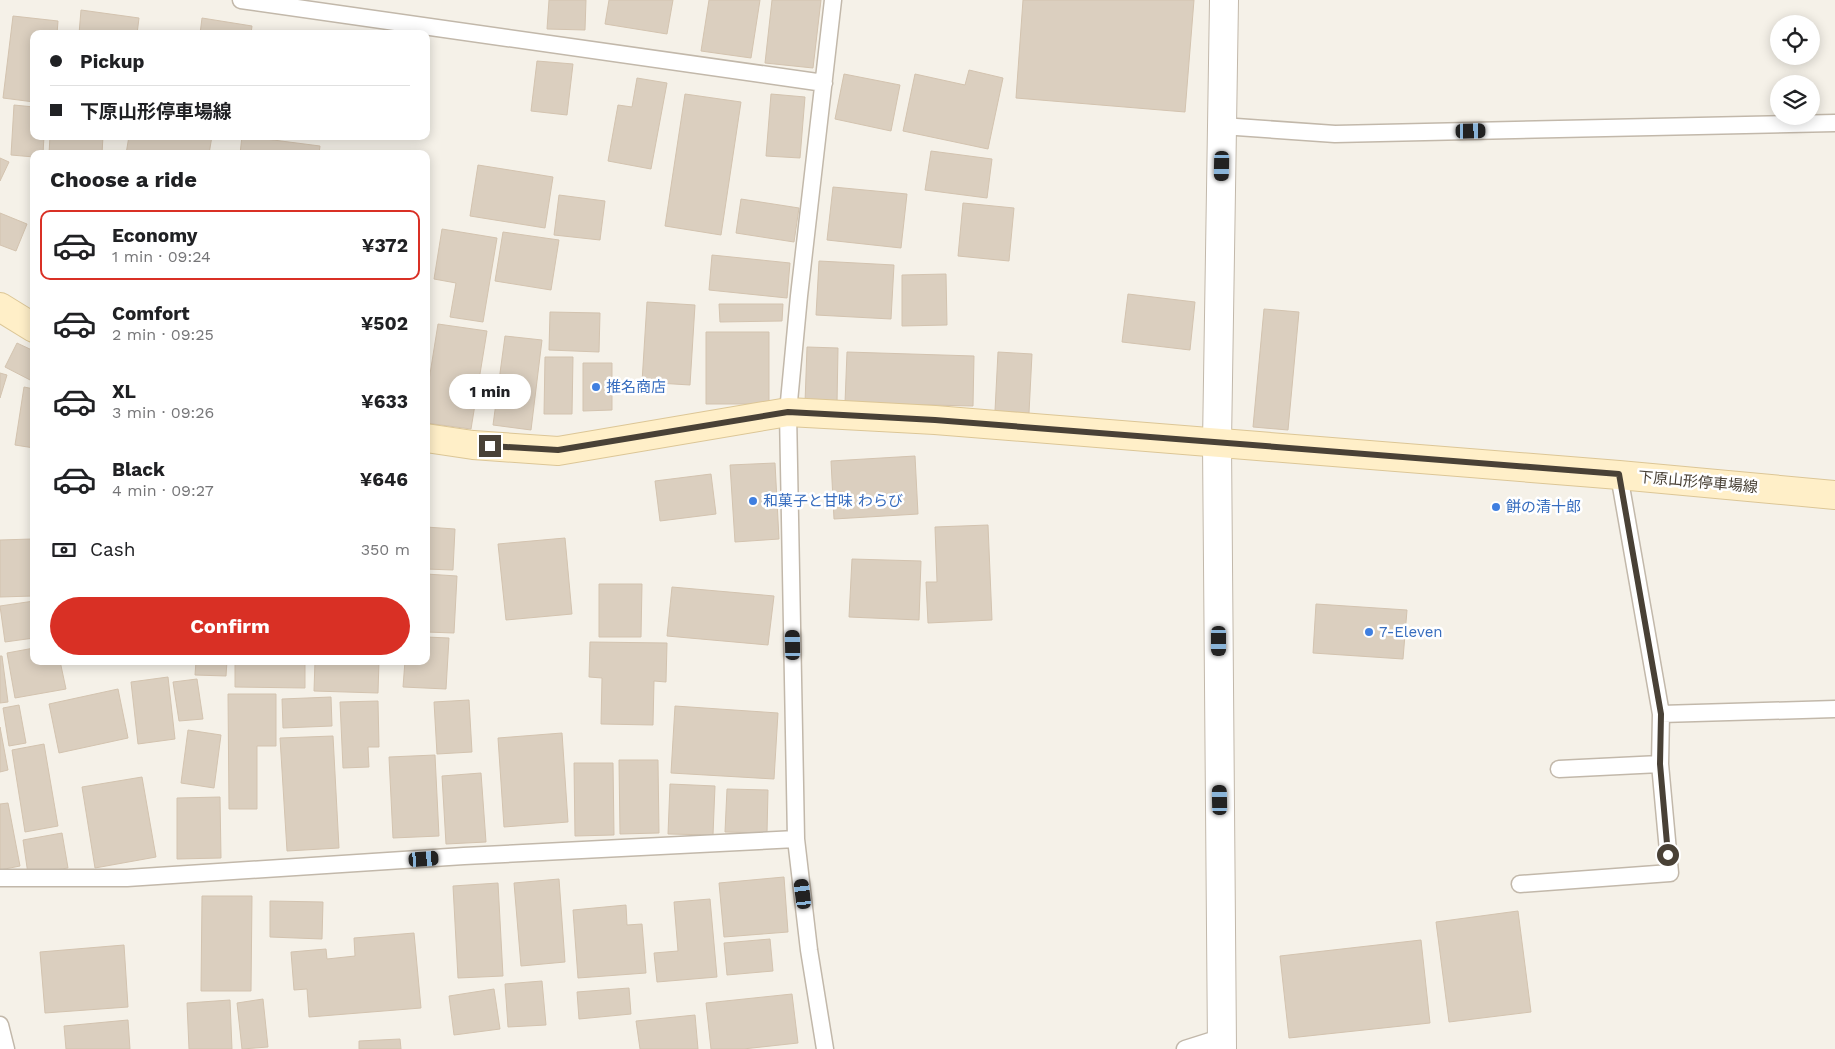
<!DOCTYPE html>
<meta charset="utf-8">
<style>
body{margin:0;font-family:"Work Sans","Noto Sans JP",sans-serif;background:#f6f6f6;color:#202124;height:100vh;display:flex;flex-direction:column;font-size:19px;white-space:nowrap}
*{box-sizing:border-box;margin:0}
p{font-size:16px;color:#757577}
.icon{flex:none;width:28px;height:28px;fill:none;stroke:currentColor;stroke-width:2;stroke-linecap:round;stroke-linejoin:round}
.map{position:relative;flex:1;overflow:hidden}
.side{position:absolute;left:30px;top:150px;width:400px;height:515px;display:flex;flex-direction:column;background:#fff;border-radius:10px;box-shadow:0 2px 12px #0003}
.side>*{flex:none}
.guide{position:absolute;left:30px;top:30px;width:400px;height:110px;border-radius:10px;box-shadow:0 2px 12px #0003;display:grid;align-content:center;height:110px;padding:0 20px;background:#fff}
.buttons{position:absolute;left:1770px;top:15px;display:grid;gap:10px}
.buttons a{display:grid;place-items:center;width:50px;height:50px;border-radius:50%;background:#fff;box-shadow:0 2px 12px #0003;font-size:25px}
.end{position:absolute;width:22px;height:22px;margin:-11px;border:6px solid #494136;background:#fff;box-shadow:0 0 0 2px #fff}
.from{border-radius:50%}
.bubble{position:absolute;height:35px;border-radius:18px;background:#fff;box-shadow:0 2px 12px #0003;font-size:16px;font-weight:700;line-height:35px;text-align:center}
.car{position:absolute;width:15px;height:30px;margin:-15px -8px;border-radius:6px;box-shadow:0 0 4px 1px #0007;background:linear-gradient(#222 24%,#8ab4d8 0 40%,#222 0 76%,#8ab4d8 0 86%,#222 0)}
.guide b{display:flex;align-items:center;gap:18px;height:48px;font-size:19px}
.guide b+b{border-top:1px solid #e0e0e0}
.guide i{width:12px;height:12px;background:#202124}
ul{padding:0;list-style:none}
li{display:flex;align-items:center;gap:15px;height:70px;margin:0 10px 8px;padding:0 10px;border:2px solid transparent;border-radius:10px}
li div{flex:1}
li b{display:block;font-size:19px}
li em{font-style:normal;font-weight:700}
li.current{border-color:#d93025}
li>.icon{width:45px;height:45px;stroke-width:1.5}
h2{padding:0 20px;font-size:22px;line-height:60px}
.pay{display:flex;align-items:center;gap:12px;height:55px;padding:0 20px;font-size:19px}
.pay p{margin-inline-start:auto}
.button{display:flex;gap:10px;margin-top:auto;padding:10px 20px}
.button a{flex:1;height:58px;border-radius:30px;background:#d93025;color:#fff;font-size:20px;font-weight:700;line-height:58px;text-align:center}
.map>svg:first-child{display:block}
</style>
<div class="map">
<svg width="1835" height="1049" viewBox="0 0 1835 1049">
<rect width="100%" height="100%" fill="#f5f1e8"/>
<path fill="#dbcfbf" stroke="#d3c3af" d="M 549,0 L 586,0 L 585,30 L 547,29 Z
M 609,0 L 673,0 L 667,34 L 605,24 Z
M 709,0 L 760,0 L 751,58 L 701,51 Z
M 772,0 L 821,0 L 813,68 L 765,63 Z
M 1023,0 L 1194,0 L 1185,112 L 1016,98 Z
M 81,10 L 139,18 L 137,34 L 79,34 Z
M 13,16 L 58,21 L 57,34 L 34,34 L 34,102 L 3,98 Z
M 202,18 L 252,26 L 251,34 L 200,34 Z
M 537,61 L 573,64 L 567,115 L 531,111 Z
M 969,70 L 1003,78 L 988,149 L 903,131 L 915,74 L 965,85 Z
M 844,74 L 900,85 L 891,131 L 835,119 Z
M 637,78 L 667,83 L 651,169 L 608,161 L 618,105 L 632,107 Z
M 685,94 L 741,102 L 721,235 L 665,226 Z
M 771,94 L 805,97 L 800,158 L 766,156 Z
M 14,105 L 34,107 L 34,136 L 44,136 L 43,154 L 34,154 L 34,157 L 11,155 Z
M 50,136 L 103,136 L 102,154 L 49,154 Z
M 129,136 L 212,136 L 209,154 L 126,154 Z
M 242,136 L 320,146 L 319,154 L 240,154 Z
M 931,151 L 992,159 L 987,198 L 925,190 Z
M 0,158 L 9,162 L 0,181 Z
M 478,165 L 553,177 L 545,228 L 470,216 Z
M 833,187 L 907,194 L 901,248 L 827,240 Z
M 559,195 L 605,201 L 600,240 L 554,235 Z
M 741,199 L 799,208 L 794,242 L 736,233 Z
M 963,203 L 1014,208 L 1009,261 L 958,256 Z
M 0,213 L 27,224 L 16,251 L 0,245 Z
M 442,229 L 497,238 L 483,322 L 450,317 L 456,283 L 434,279 Z
M 503,232 L 559,240 L 551,290 L 495,281 Z
M 712,255 L 790,263 L 787,298 L 709,290 Z
M 819,261 L 894,265 L 891,319 L 816,315 Z
M 946,274 L 947,325 L 902,326 L 902,275 Z
M 1128,294 L 1195,302 L 1190,350 L 1122,342 Z
M 647,302 L 695,305 L 690,385 L 642,382 Z
M 719,304 L 783,304 L 782,321 L 720,322 Z
M 1264,309 L 1299,312 L 1288,430 L 1253,427 Z
M 550,312 L 600,313 L 599,352 L 549,350 Z
M 438,324 L 487,331 L 471,429 L 426,423 L 426,399 Z
M 706,332 L 769,332 L 769,404 L 706,404 Z
M 505,336 L 542,340 L 531,430 L 493,425 Z
M 17,343 L 34,351 L 34,382 L 5,367 Z
M 807,347 L 838,348 L 837,404 L 805,403 Z
M 847,352 L 974,356 L 973,406 L 845,403 Z
M 998,352 L 1032,354 L 1029,413 L 995,411 Z
M 545,357 L 573,357 L 572,414 L 544,414 Z
M 583,363 L 612,363 L 612,410 L 583,411 Z
M 0,373 L 7,375 L 0,398 Z
M 24,387 L 34,389 L 34,448 L 15,445 Z
M 915,456 L 918,514 L 834,519 L 831,461 Z
M 775,463 L 779,539 L 735,542 L 730,465 Z
M 711,474 L 716,514 L 660,521 L 655,481 Z
M 988,525 L 992,620 L 928,623 L 926,582 L 937,582 L 935,527 Z
M 426,527 L 455,529 L 453,570 L 426,569 Z
M 565,538 L 572,614 L 506,620 L 498,544 Z
M 32,539 L 33,596 L 0,597 L 0,540 Z
M 852,559 L 921,561 L 919,620 L 849,617 Z
M 426,574 L 457,576 L 454,633 L 426,632 Z
M 599,584 L 642,584 L 641,637 L 599,637 Z
M 672,587 L 774,596 L 768,645 L 667,636 Z
M 34,601 L 34,638 L 5,642 L 0,606 Z
M 1316,604 L 1407,610 L 1403,659 L 1313,653 Z
M 426,637 L 449,638 L 446,689 L 403,687 L 405,661 L 426,661 Z
M 590,642 L 667,643 L 666,682 L 654,681 L 653,725 L 601,724 L 602,678 L 589,677 Z
M 34,648 L 34,661 L 60,661 L 66,689 L 15,698 L 7,653 Z
M 0,656 L 2,656 L 8,702 L 0,703 Z
M 196,661 L 227,661 L 226,676 L 195,675 Z
M 235,661 L 305,661 L 305,688 L 235,687 Z
M 315,661 L 379,661 L 378,693 L 314,691 Z
M 168,677 L 175,739 L 138,744 L 131,682 Z
M 197,679 L 203,719 L 179,721 L 173,682 Z
M 118,689 L 128,738 L 59,753 L 49,704 Z
M 228,694 L 276,694 L 276,746 L 257,746 L 257,809 L 229,809 Z
M 331,697 L 332,726 L 283,728 L 282,699 Z
M 469,700 L 472,752 L 437,754 L 434,702 Z
M 378,701 L 379,747 L 368,747 L 369,767 L 343,768 L 340,702 Z
M 19,705 L 26,743 L 9,746 L 3,708 Z
M 675,706 L 778,713 L 774,779 L 671,773 Z
M 0,727 L 8,770 L 0,772 Z
M 188,730 L 221,735 L 214,788 L 181,783 Z
M 562,733 L 568,822 L 504,827 L 498,738 Z
M 333,736 L 339,848 L 287,851 L 280,738 Z
M 44,744 L 58,826 L 25,832 L 12,750 Z
M 435,755 L 439,836 L 393,838 L 389,757 Z
M 619,760 L 658,760 L 659,833 L 620,834 Z
M 574,763 L 613,763 L 614,835 L 575,836 Z
M 481,773 L 486,842 L 446,844 L 442,776 Z
M 142,777 L 156,857 L 95,868 L 82,787 Z
M 670,784 L 715,786 L 713,835 L 668,834 Z
M 727,789 L 768,790 L 767,833 L 725,832 Z
M 220,797 L 221,858 L 177,859 L 177,798 Z
M 8,803 L 20,866 L 0,870 L 0,804 Z
M 62,833 L 68,868 L 28,874 L 23,840 Z
M 784,877 L 788,932 L 724,937 L 719,883 Z
M 559,879 L 565,962 L 521,966 L 514,883 Z
M 498,883 L 503,976 L 458,978 L 453,886 Z
M 202,896 L 252,896 L 251,991 L 201,991 Z
M 710,899 L 717,977 L 657,982 L 654,953 L 678,951 L 674,902 Z
M 270,901 L 323,902 L 322,939 L 270,937 Z
M 626,905 L 627,925 L 642,924 L 646,973 L 578,978 L 573,910 Z
M 1518,911 L 1531,1012 L 1449,1022 L 1436,922 Z
M 414,933 L 421,1008 L 309,1017 L 307,989 L 294,990 L 291,952 L 326,949 L 327,959 L 355,956 L 354,938 Z
M 770,939 L 773,971 L 727,975 L 724,943 Z
M 1421,940 L 1430,1023 L 1289,1038 L 1280,956 Z
M 124,945 L 128,1007 L 45,1013 L 40,952 Z
M 542,981 L 546,1025 L 508,1027 L 505,984 Z
M 629,988 L 631,1014 L 579,1019 L 577,992 Z
M 494,989 L 500,1029 L 454,1035 L 449,996 Z
M 792,994 L 798,1043 L 743,1049 L 711,1049 L 706,1003 Z
M 263,999 L 268,1047 L 242,1049 L 237,1003 Z
M 230,1000 L 232,1049 L 189,1049 L 187,1003 Z
M 695,1015 L 698,1049 L 640,1049 L 636,1021 Z
M 128,1020 L 130,1049 L 66,1049 L 64,1026 Z
M 400,1039 L 401,1049 L 359,1049 L 359,1041 Z"/>
<g fill="none" stroke-linecap="round" stroke-linejoin="round">
<defs>
<path id="service" d="M 241,0 L 824,83
M 1222,126 L 1335,134 L 1835,123
M 1661,714 L 1835,709
M 1559,769 L 1660,764
M 0,878 L 127,878 L 464,856 L 796,839
M 1520,884 L 1670,873 L 1660,764 L 1661,714 L 1619,475
M 0,1025 L 6,1049
M 825,1049 L 809,950 L 796,839 L 788,412 L 799,296 L 833,0
M 1185,1049 L 1223,1037"/>
<path id="tertiary" d="M 1222,1049 L 1217,443 L 1224,0"/>
<path id="secondary" d="M 0,307 L 34,328
M 426,438 L 473,445 L 558,451 L 788,412 L 935,420 L 1619,475 L 1835,495"/>
</defs>
<use href="#service" stroke="#c2b8aa" stroke-width="19"/>
<use href="#tertiary" stroke="#c2b8aa" stroke-width="30"/>
<use href="#secondary" stroke="#dcc696" stroke-width="30"/>
<use href="#service" stroke="#fff" stroke-width="16"/>
<use href="#tertiary" stroke="#fff" stroke-width="28"/>
<use href="#secondary" stroke="#ffefc8" stroke-width="28"/>
</g>
<g fill="none" stroke-linecap="round" stroke-linejoin="round">
<path stroke="#494136" stroke-width="6" d="M 490,446 L 558,450 L 788,412 L 935,420 L 1619,474 L 1661,714 L 1660,764 L 1668,855"/>
</g>
<g fill="#3f7fe0" stroke="#fff" stroke-width="2">
<circle cx="596" cy="387" r="5"/>
<circle cx="753" cy="501" r="5"/>
<circle cx="1496" cy="507" r="5"/>
<circle cx="1369" cy="632" r="5"/>
</g>
<g text-anchor="middle" dominant-baseline="central" stroke-width="5" stroke-linejoin="round" paint-order="stroke">
<g font-size="15" fill="#366cbe" stroke="#fff" text-anchor="start">
<text x="606" y="387">推名商店</text>
<text x="763" y="501">和菓子と甘味 わらび</text>
<text x="1506" y="507">餅の清十郎</text>
<text x="1379" y="632">7-Eleven</text>
</g>
<g font-size="15" fill="#494136" stroke="#fff">
<text transform="translate(1698 482) rotate(5)">下原山形停車場線</text>
</g>
</g>
</svg>
<div class="buttons">
<a><svg class="icon" aria-label="locate" viewBox="0 0 24 24"><circle cx="12" cy="12" r="6"/><path d="M12 2v4M12 18v4M2 12h4M18 12h4"/></svg></a>
<a><svg class="icon" aria-label="layers" viewBox="0 0 24 24"><path d="M12 4l9 5-9 5-9-5zM3 14l9 5 9-5"/></svg></a>
</div>
<i class="end from" style="left:1668px;top:855px"></i>
<i class="end" style="left:490px;top:446px"></i>
<div class="bubble" style="left:449px;top:374px;width:82px">1 min</div>
<i class="car" style="left:1471px;top:131px;rotate:89deg"></i>
<i class="car" style="left:1222px;top:166px;rotate:181deg"></i>
<i class="car" style="left:1219px;top:641px;rotate:180deg"></i>
<i class="car" style="left:793px;top:645px;rotate:359deg"></i>
<i class="car" style="left:1220px;top:800px;rotate:359deg"></i>
<i class="car" style="left:424px;top:859px;rotate:86deg"></i>
<i class="car" style="left:803px;top:894px;rotate:353deg"></i>
<div class="guide">
<b><i class="from"></i>Pickup</b>
<b><i></i>下原山形停車場線</b>
</div>
<section class="side">
<h2>Choose a ride</h2>
<ul>
<li class="current"><svg class="icon" aria-label="car" viewBox="0 0 24 24"><path d="M5 17H2v-5l4-1 3-4h7l3 4 3 1v5h-3M9 17h6M6 11h13"/><circle cx="7" cy="17" r="2"/><circle cx="17" cy="17" r="2"/></svg><div><b>Economy</b><p>1 min · 09:24</p></div><em>¥372</em></li>
<li><svg class="icon" aria-label="car" viewBox="0 0 24 24"><path d="M5 17H2v-5l4-1 3-4h7l3 4 3 1v5h-3M9 17h6M6 11h13"/><circle cx="7" cy="17" r="2"/><circle cx="17" cy="17" r="2"/></svg><div><b>Comfort</b><p>2 min · 09:25</p></div><em>¥502</em></li>
<li><svg class="icon" aria-label="car" viewBox="0 0 24 24"><path d="M5 17H2v-5l4-1 3-4h7l3 4 3 1v5h-3M9 17h6M6 11h13"/><circle cx="7" cy="17" r="2"/><circle cx="17" cy="17" r="2"/></svg><div><b>XL</b><p>3 min · 09:26</p></div><em>¥633</em></li>
<li><svg class="icon" aria-label="car" viewBox="0 0 24 24"><path d="M5 17H2v-5l4-1 3-4h7l3 4 3 1v5h-3M9 17h6M6 11h13"/><circle cx="7" cy="17" r="2"/><circle cx="17" cy="17" r="2"/></svg><div><b>Black</b><p>4 min · 09:27</p></div><em>¥646</em></li>
</ul>
<div class="pay"><svg class="icon" aria-label="cash" viewBox="0 0 24 24"><path d="M3 7h18v10H3z"/><circle cx="12" cy="12" r="2"/></svg>Cash<p>350 m</p></div>
<div class="button"><a>Confirm</a></div>
</section>
</div>
